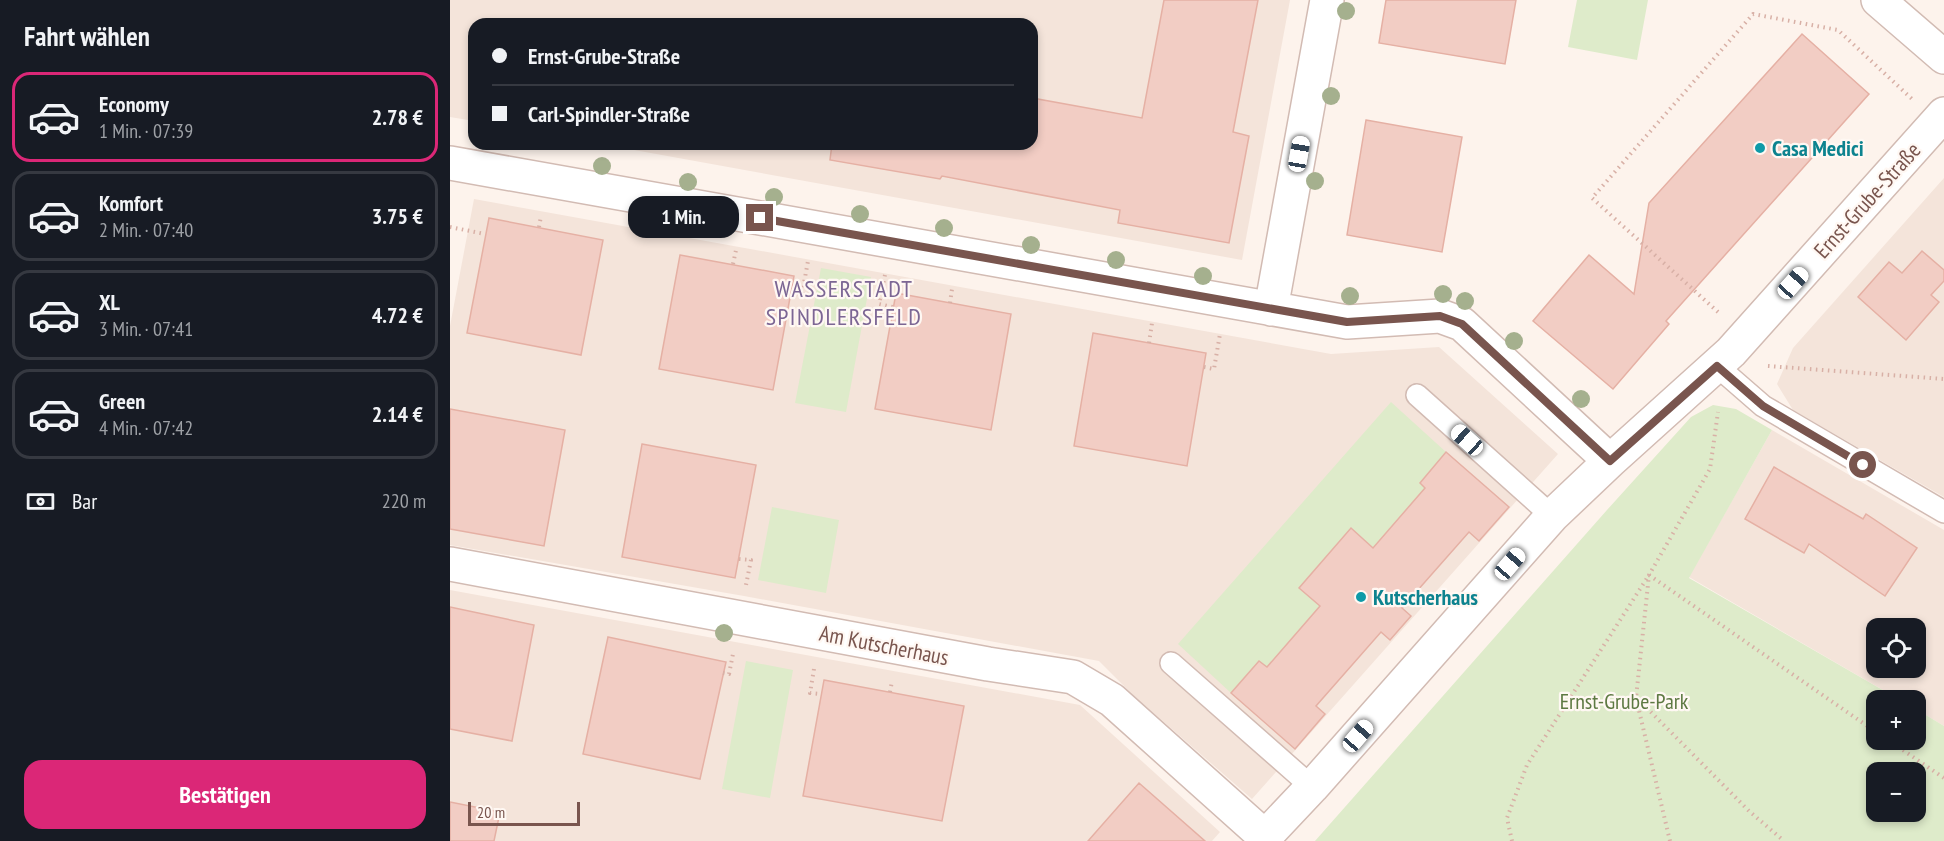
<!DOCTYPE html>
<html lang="de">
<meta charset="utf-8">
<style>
body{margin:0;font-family:"PT Sans Narrow",sans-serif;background:#242831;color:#f1f3f6;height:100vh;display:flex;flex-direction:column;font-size:22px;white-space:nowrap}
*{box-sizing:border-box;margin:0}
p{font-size:20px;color:#9ea1a6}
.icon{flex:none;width:33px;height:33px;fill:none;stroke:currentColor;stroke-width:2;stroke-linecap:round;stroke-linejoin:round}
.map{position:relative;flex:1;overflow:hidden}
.drawer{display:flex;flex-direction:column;background:#171b24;width:450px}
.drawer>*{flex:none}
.guide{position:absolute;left:18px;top:18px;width:570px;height:132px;border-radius:18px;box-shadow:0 3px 9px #0003;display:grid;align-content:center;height:132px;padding:0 24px;background:#171b24}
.fabs{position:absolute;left:1416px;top:618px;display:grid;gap:12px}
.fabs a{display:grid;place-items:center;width:60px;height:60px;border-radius:12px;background:#171b24;box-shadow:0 3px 9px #0003;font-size:30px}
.scale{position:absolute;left:18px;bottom:15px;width:112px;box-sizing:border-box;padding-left:6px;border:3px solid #79554e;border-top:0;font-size:16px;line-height:21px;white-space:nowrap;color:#79554e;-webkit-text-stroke:4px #fff8f3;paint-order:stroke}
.end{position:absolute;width:27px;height:27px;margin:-14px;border:8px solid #79554e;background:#fff;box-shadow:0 0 0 3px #fff}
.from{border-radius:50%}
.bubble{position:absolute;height:42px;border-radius:18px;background:#171b24;box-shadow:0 3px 9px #0003;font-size:20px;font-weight:800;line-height:42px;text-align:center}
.car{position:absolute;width:18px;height:36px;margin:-18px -9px;border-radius:8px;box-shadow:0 0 4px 2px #0007;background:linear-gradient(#fff 24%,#345 0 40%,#fff 0 76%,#345 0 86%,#fff 0)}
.guide b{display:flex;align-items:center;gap:21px;height:57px;font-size:22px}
.guide b+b{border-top:2px solid #363941}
.guide i{width:15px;height:15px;background:#f1f3f6}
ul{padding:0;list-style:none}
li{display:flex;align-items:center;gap:18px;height:90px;margin:0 12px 9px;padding:0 12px;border:3px solid #363941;border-radius:18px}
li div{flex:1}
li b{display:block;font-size:22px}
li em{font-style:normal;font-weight:800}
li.selected{border-color:#db2777}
li>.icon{width:54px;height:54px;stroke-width:1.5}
h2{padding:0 24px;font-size:27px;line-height:72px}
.pay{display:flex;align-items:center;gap:15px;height:66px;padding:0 24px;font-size:22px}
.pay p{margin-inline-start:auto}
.action{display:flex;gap:12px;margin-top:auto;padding:12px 24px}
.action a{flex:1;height:69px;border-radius:18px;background:#db2777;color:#fff;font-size:24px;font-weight:800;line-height:69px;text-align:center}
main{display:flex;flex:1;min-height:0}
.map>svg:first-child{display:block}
</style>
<main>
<section class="drawer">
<h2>Fahrt wählen</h2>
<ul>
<li class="selected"><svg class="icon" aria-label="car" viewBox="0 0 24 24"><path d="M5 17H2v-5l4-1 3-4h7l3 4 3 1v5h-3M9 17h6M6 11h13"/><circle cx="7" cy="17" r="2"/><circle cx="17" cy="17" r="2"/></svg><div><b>Economy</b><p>1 Min. · 07:39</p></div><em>2.78 €</em></li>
<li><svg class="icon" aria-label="car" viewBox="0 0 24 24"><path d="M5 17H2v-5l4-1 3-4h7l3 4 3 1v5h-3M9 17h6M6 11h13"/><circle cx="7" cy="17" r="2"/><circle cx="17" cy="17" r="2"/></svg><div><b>Komfort</b><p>2 Min. · 07:40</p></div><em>3.75 €</em></li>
<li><svg class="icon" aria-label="car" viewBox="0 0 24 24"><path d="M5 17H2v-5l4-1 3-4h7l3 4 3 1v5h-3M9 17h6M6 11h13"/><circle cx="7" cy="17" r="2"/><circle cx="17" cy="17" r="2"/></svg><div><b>XL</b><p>3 Min. · 07:41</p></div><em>4.72 €</em></li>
<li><svg class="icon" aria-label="car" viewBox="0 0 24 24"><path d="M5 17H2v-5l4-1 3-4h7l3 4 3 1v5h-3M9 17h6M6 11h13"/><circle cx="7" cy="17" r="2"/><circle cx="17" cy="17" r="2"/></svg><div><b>Green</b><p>4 Min. · 07:42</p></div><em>2.14 €</em></li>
</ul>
<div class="pay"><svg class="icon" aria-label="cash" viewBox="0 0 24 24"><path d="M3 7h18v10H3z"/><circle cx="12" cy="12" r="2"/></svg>Bar<p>220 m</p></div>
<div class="action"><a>Bestätigen</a></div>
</section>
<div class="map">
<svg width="1494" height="841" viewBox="0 0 1494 841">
<rect width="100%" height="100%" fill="#fdf3ec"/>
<path fill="#f4e4da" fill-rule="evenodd" d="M 0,0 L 840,0 L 792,260 L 151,144 L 582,144 L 582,24 L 24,24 L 24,121 L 0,117 Z
M 1494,178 L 1494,497 L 1343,410 L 1327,384 L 1343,348 Z
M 24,199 L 881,354 L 989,347 L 1108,454 L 802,799 L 683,695 L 649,661 L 294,596 L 0,545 L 0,326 Z
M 1322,430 L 1494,530 L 1494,726 L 1466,709 L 1466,700 L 1450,700 L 1239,577 ZM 1426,628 L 1466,628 L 1466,668 L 1426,668 Z
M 0,590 L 630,705 L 770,832 L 762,841 L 0,841 Z"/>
<path fill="#deebca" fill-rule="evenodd" d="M 1127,0 L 1198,0 L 1187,60 L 1118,47 Z
M 371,268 L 421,277 L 396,412 L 345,403 Z
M 941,402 L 996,452 L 970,483 L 975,488 L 923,548 L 901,529 L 850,588 L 870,606 L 817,667 L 809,661 L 781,693 L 728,644 Z
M 1263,405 L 1286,409 L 1322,430 L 1239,578 L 1450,700 L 1426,700 L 1426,740 L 1466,740 L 1466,709 L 1494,726 L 1494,841 L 865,841 L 1157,510 L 1241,417 ZM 1466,772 L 1466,812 L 1426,812 L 1426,772 Z
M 322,507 L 389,520 L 376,593 L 308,580 Z
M 296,661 L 343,670 L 320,798 L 272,789 Z"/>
<path fill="#f2cdc4" stroke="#e5b0a4" stroke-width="1.5" d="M 714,0 L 808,0 L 783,132 L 799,136 L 779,243 L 668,223 L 670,210 L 492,176 L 490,179 L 380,160 L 382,144 L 582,144 L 582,98 L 692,118 Z
M 936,0 L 1066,0 L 1055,64 L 929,43 Z
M 1352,34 L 1419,94 L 1216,321 L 1219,324 L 1163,389 L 1083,321 L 1139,255 L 1184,294 L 1199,203 Z
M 916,120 L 1012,137 L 992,252 L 897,235 Z
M 39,218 L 153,240 L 131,355 L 17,333 Z
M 1472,251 L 1494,270 L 1494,281 L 1481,295 L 1489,302 L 1456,340 L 1408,297 L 1439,262 L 1452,273 Z
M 230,255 L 344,276 L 323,390 L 209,369 Z
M 446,293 L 561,314 L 541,430 L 425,409 Z
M 643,333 L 756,353 L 737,466 L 624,446 Z
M 0,409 L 115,430 L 94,546 L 0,529 Z
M 192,444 L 306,465 L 285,578 L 172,557 Z
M 996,452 L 1059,507 L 1029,541 L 1019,532 L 952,608 L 961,616 L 940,640 L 931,632 L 866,706 L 875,714 L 845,749 L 781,693 L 809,661 L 817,667 L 870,606 L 849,588 L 901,528 L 923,548 L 975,488 L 970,483 Z
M 1324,467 L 1413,519 L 1416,514 L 1467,548 L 1435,596 L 1359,544 L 1354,553 L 1295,519 Z
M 0,607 L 84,625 L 62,741 L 0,729 Z
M 158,637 L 276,662 L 250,779 L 133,754 Z
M 374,680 L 514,706 L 492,821 L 353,796 Z
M 689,783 L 755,841 L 638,841 Z
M 0,802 L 50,812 L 44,841 L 0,841 Z"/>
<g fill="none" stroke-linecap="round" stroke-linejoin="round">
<defs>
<path id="lane" d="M 1267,366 L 1313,406 L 1494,512
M 967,395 L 1102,516
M 721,663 L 862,787"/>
<path id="street" d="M 1428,0 L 1494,57
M 0,163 L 897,322 L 990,316 L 1012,324 L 1160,461
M 821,309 L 877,0
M 0,564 L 538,664 L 623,677 L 662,700 L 815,837
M 811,841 L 862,787 L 1102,516 L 1160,461 L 1281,352 L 1494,114"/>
</defs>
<use href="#lane" stroke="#d2bbb3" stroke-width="24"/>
<use href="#street" stroke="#d2bbb3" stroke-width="36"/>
<path stroke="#d8b0a6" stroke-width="4" stroke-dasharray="1.5 4.5" stroke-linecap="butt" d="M 0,227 L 35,234
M 89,227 L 91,216
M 283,264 L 286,250
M 435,275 L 429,304 L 443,307
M 341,292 L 352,294 L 358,261
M 500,303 L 502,289
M 1268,312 L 1142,198 L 1303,14 L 1388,30 L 1462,99
M 699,343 L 702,323
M 1318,366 L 1494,379
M 754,367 L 764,369 L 770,334
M 289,559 L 301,560 L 296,585
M 364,669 L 360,693 L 371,694
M 273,673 L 279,674 L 283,654
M 440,692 L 442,681
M 1188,699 L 1299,811 L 1334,841
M 1438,740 L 1494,778
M 1062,841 L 1057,818 L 1077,765 L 1199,575 L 1426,732
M 1220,841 L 1186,698 L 1199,575 L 1260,469 L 1268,412"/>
<use href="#lane" stroke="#fff" stroke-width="21"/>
<use href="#street" stroke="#fff" stroke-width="33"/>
</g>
<g fill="#a5b08e">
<circle cx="896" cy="11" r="9"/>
<circle cx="881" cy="96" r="9"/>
<circle cx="152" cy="166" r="9"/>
<circle cx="865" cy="181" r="9"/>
<circle cx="238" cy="182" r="9"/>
<circle cx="324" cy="197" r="9"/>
<circle cx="410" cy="214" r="9"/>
<circle cx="494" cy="228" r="9"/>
<circle cx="581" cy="245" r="9"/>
<circle cx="666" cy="260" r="9"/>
<circle cx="753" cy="276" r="9"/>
<circle cx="993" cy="294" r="9"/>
<circle cx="900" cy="296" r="9"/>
<circle cx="1015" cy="301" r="9"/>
<circle cx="1064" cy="341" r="9"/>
<circle cx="1131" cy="399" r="9"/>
<circle cx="274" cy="633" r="9"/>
</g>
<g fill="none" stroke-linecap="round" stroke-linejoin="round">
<path stroke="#79554e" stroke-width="8" d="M 310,218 L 897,322 L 990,316 L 1012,324 L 1160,461 L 1267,366 L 1313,406 L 1413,465"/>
</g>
<g fill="#0f9aa8" stroke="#fff8f3" stroke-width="2">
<circle cx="1310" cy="148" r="6"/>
<circle cx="911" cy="597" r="6"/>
</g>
<g text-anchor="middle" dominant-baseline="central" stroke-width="4.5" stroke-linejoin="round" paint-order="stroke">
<g font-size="22" font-weight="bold" fill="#0d838f" stroke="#fff8f3" text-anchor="start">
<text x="1322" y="148">Casa Medici</text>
<text x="923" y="597">Kutscherhaus</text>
</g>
<g font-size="22" fill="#79554e" stroke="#fff8f3">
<text transform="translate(1417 200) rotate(-48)">Ernst-Grube-Straße</text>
<text transform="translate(434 645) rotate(11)">Am Kutscherhaus</text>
</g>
<g font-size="22" fill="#5d7942" stroke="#fff8f3">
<text x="1174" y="701">Ernst-Grube-Park</text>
</g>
<g font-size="24" letter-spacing="1.5" fill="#7c6694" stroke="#fff8f3">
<text x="394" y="288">WASSERSTADT<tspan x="394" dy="28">SPINDLERSFELD</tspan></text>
</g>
</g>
</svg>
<div class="fabs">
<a><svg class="icon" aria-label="locate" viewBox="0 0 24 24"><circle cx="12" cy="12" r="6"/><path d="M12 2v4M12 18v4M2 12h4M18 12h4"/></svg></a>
<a>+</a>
<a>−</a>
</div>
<div class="scale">20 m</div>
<i class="end from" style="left:1413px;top:465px"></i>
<i class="end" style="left:310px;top:218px"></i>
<div class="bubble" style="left:178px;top:196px;width:111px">1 Min.</div>
<i class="car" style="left:849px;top:154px;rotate:10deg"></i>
<i class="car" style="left:1343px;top:283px;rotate:42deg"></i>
<i class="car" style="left:1017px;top:440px;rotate:312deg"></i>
<i class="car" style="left:1060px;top:564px;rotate:41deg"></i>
<i class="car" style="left:908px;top:736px;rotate:41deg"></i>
<div class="guide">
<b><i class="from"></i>Ernst-Grube-Straße</b>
<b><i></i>Carl-Spindler-Straße</b>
</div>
</div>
</main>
